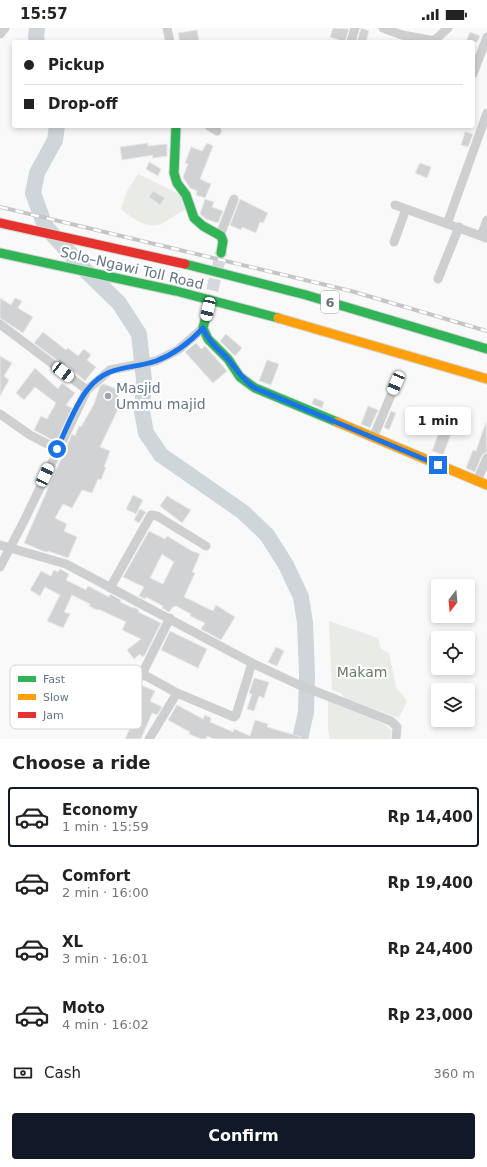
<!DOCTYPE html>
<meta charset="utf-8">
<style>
body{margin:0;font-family:"DejaVu Sans",sans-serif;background:#f2f2f2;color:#222;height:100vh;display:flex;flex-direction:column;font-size:15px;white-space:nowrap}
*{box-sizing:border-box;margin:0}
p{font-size:13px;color:#767676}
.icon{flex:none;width:22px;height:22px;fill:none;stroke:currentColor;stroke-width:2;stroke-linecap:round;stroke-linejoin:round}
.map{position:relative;height:711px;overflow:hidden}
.drawer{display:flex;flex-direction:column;background:#fff;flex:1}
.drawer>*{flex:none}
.banner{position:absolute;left:12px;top:12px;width:463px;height:88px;border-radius:4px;box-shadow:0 2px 6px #0003;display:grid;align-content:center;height:88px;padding:0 12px;background:#fff}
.needle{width:26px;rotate:196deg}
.buttons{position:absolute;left:431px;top:551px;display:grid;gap:8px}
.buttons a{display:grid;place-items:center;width:44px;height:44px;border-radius:4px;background:#fff;box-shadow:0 2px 6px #0003;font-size:20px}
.end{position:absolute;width:18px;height:18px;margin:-9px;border:5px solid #1a73e8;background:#fff;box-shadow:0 0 0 2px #fff}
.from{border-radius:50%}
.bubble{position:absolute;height:28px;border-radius:4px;background:#fff;box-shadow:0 2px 6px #0003;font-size:13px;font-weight:800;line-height:28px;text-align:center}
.car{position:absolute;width:12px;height:24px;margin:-12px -6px;border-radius:5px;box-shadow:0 0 3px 1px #0007;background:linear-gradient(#fff 24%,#345 0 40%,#fff 0 76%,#345 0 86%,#fff 0)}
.banner b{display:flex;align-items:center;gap:14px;height:38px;font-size:15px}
.banner b+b{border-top:1px solid #e0e0e0}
.banner i{width:10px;height:10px;background:#222}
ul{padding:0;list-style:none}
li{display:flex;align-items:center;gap:12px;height:60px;margin:0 8px 6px;padding:0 4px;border:2px solid transparent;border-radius:4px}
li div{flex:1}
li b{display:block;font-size:15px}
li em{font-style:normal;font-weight:800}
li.current{border-color:#111827}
li>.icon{width:36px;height:36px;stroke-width:1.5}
h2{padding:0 12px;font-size:18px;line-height:48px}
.pay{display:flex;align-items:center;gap:10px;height:44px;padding:0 12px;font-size:15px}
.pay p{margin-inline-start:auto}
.action{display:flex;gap:8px;margin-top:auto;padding:8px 12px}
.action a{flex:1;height:46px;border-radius:4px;background:#111827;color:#fff;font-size:16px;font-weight:800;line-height:46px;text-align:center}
.status{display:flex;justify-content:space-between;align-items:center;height:28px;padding:0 20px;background:#fff;direction:ltr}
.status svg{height:11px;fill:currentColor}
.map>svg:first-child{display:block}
</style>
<div class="status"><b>15:57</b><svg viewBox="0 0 49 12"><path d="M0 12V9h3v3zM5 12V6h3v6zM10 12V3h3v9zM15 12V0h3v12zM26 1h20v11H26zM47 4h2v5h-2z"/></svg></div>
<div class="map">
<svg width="487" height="711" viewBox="0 0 487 711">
<rect width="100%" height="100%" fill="#f9f9f9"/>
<path fill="#e8ebe6" d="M 138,146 L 183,168 L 188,181 C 178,184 172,190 163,195 C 149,203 132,190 121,181 L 127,163 Z
M 329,593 L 378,610 L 381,621 L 389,625 L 396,659 L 407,673 L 399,690 L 345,670 L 341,665 L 332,662 Z
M 328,673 L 383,695 L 392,703 L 390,711 L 330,711 L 328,700 Z"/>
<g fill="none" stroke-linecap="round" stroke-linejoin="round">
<path stroke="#ced6d9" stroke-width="16" d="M 37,0 L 36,8 L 37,14
M 57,98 L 55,112 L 37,145 L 33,165 L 45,198 L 85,242 L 119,275 L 139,306 L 144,352 L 142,383 L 146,405 L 161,427 L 243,484 L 267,507 L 286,537 L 301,569 L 305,595 L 307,646 L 306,684 L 300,711"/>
</g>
<path fill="#d0d2d3" stroke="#e8e8e8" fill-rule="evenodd" d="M 333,0 L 349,1 L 345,14 L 330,9 Z
M 361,0 L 369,3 L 366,14 L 357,14 Z
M 197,2 L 199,14 L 180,14 L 178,5 Z
M 470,4 L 480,8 L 477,14 L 466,14 Z
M 465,104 L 473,106 L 468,119 L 461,117 Z
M 148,115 L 148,118 L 167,116 L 167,128 L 152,130 L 153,127 L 122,132 L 120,119 Z
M 207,115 L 213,118 L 200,151 L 211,156 L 205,170 L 196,167 L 197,163 L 190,160 L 183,149 L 188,136 L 185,135 L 191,119 L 202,123 Z
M 149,134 L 161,141 L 158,148 L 146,141 Z
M 420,135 L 431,139 L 427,150 L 415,145 Z
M 153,163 L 165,170 L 160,177 L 149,169 Z
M 205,171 L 214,174 L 212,179 L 223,183 L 218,195 L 206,191 L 200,186 Z
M 240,171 L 268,185 L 263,195 L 260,194 L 256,205 L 242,199 L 241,202 L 230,197 Z
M 0,270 L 11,277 L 15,270 L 22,273 L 18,280 L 33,289 L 23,305 L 0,290 Z
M 43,304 L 66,322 L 68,320 L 78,328 L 84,321 L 91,327 L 87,332 L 96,339 L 85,353 L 66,336 L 65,338 L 34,315 Z
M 226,306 L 242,320 L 235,328 L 220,313 Z
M 196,315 L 201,321 L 205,318 L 227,343 L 213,355 L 185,324 Z
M 0,328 L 12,335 L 4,348 L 9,352 L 0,368 Z
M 267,332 L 279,336 L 271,357 L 259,353 Z
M 35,340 L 58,361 L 62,355 L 75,365 L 66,377 L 72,380 L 56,414 L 34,402 L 41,388 L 47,391 L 56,375 L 35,359 L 24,372 L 16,365 Z
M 103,356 L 117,361 L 116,365 L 119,366 L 115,379 L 118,381 L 100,419 L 110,423 L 104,439 L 106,439 L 101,452 L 98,451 L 92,465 L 82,462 L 72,480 L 63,476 L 55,490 L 67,496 L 64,503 L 77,509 L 68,530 L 48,523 L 48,524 L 43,523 L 24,515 L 72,406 L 75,408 L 79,398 L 81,399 L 94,376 L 100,358 Z
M 314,370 L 324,374 L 322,380 L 312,376 Z
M 368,378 L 378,382 L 370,400 L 361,396 Z
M 391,383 L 396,385 L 389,402 L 384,399 Z
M 486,394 L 487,424 L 482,427 L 475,444 L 466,440 L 473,422 L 476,423 Z
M 441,399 L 452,403 L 443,427 L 432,423 Z
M 133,467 L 143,472 L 136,486 L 126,481 Z
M 167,468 L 191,482 L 182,495 L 160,478 Z
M 140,481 L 146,484 L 139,495 L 134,492 Z
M 149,503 L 165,511 L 167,508 L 192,523 L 200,526 L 192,544 L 195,545 L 184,569 L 213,583 L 216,577 L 235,589 L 221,612 L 201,601 L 205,595 L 190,588 L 191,586 L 176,578 L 173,579 L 169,584 L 162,580 L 163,578 L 146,569 L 145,571 L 139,568 L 144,559 L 123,549 ZM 162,526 L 174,534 L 163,556 L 150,550 Z
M 60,541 L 69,546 L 66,552 L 86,562 L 88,558 L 109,569 L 110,566 L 121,572 L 120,574 L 133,580 L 133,579 L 139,582 L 138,584 L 161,595 L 145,627 L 142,629 L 140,626 L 134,631 L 127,622 L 141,611 L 122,602 L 126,594 L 98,581 L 97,582 L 89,578 L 90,576 L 72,567 L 64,584 L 70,586 L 63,600 L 47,593 L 60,567 L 45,559 L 40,568 L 30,562 L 41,543 L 51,548 L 54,542 L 58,544 Z
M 170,603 L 207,621 L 198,640 L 161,622 Z
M 276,619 L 284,623 L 277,638 L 268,634 Z
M 254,650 L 269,654 L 264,670 L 259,668 L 254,683 L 247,681 L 252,666 L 249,665 Z
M 129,652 L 155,663 L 150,673 L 162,679 L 157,687 L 152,685 L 141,711 L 125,711 L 135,689 L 132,687 L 137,676 L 121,669 Z
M 177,677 L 203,691 L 205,687 L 211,690 L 210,694 L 233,704 L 234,701 L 250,708 L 255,692 L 268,696 L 267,699 L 301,709 L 301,711 L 214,711 L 207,708 L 206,711 L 201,711 L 189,706 L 190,704 L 168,692 Z"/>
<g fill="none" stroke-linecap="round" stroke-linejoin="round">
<path stroke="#d4d8dc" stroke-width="12" stroke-dasharray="12 6" stroke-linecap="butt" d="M 208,280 L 221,225"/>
<defs>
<path id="fast" d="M 176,98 L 174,145 L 177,155 L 186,167 L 194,190 L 203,198 L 221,208 L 223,213 L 221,225
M 0,225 L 176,263 L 278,290
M 185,236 L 306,267 L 487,321
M 208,281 L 203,300 L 208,311 L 228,331 L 240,349 L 255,360 L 337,394"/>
<path id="slow" d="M 278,290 L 487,351
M 337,394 L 487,457"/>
<path id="jam" d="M 0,195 L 185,236"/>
</defs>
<use href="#fast" stroke="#d5d6d7" stroke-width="11"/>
<use href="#slow" stroke="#d5d6d7" stroke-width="11"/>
<use href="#jam" stroke="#d5d6d7" stroke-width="11"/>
<path stroke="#cecfd0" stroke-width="9" d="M 167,0 L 170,14
M 383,0 L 402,7 L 430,12 L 435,12 L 448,0
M 0,6 L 5,0
M 351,14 L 355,0
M 473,46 L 487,9
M 209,98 L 217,103
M 395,177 L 481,208
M 447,196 L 487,85
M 220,207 L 234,171
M 486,210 L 481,208 L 487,192
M 394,214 L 406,181
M 438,251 L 459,199
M 0,296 L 87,362
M 0,386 L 30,407 L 57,421
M 373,410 L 396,355
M 477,453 L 487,430
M 0,517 L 66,536 L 252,635 L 297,656 L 391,693 L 397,699 L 396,711
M 0,539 L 24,493 L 87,362 L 110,342 L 156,333 L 178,322 L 203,300
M 110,560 L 151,487 L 157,488 L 206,518
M 170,590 L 144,642 L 145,648 L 148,649 L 177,665 L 234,689 L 236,687 L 252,635
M 149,711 L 177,665"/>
<use href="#fast" stroke="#30b455" stroke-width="9"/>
<use href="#slow" stroke="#ff9f0a" stroke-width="9"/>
<use href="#jam" stroke="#e5322d" stroke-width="9"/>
<defs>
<path id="rail" d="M 0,179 L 351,263 L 487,303"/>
</defs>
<use href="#rail" stroke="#c3c5c6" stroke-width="4"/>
<use href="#rail" stroke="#fff" stroke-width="2.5" stroke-dasharray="8" stroke-linecap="butt"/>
</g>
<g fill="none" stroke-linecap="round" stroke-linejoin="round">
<path stroke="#1a73e8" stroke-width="5" d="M 57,421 C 65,404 76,375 88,361 C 108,336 129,342 156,333 C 175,326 190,314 203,300 C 208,313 217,320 227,330 C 237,341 242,352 255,360 L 438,437"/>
</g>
<circle fill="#99a4ac" stroke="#fff" stroke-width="1.5" cx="108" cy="368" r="4"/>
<g text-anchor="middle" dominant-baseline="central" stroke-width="4" stroke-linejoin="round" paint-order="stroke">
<rect fill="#fff" stroke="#939fa8" stroke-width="1" x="321" y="263" width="18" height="22" rx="3"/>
<g font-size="13" font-weight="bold" fill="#657683">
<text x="330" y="274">6</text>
</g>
<g font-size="14" fill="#657683" stroke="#fff">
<text transform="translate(132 240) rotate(13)">Solo–Ngawi Toll Road</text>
</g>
<g font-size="14" fill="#657683" stroke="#fff" text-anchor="start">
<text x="116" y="360">Masjid<tspan x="116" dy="16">Ummu majid</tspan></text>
</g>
<g font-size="14" fill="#687a64" stroke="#fff">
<text x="362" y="644">Makam</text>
</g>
</g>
<rect x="10" y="637" width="132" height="64" rx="6" fill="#fff" stroke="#d1d6da" stroke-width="1"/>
<rect x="18" y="648" width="18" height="6" fill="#30b455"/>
<rect x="18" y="666" width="18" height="6" fill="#ff9f0a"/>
<rect x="18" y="684" width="18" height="6" fill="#e5322d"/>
<g font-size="11" fill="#657683">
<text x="43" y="655">Fast</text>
<text x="43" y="673">Slow</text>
<text x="43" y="691">Jam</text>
</g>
</svg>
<div class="buttons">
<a><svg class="needle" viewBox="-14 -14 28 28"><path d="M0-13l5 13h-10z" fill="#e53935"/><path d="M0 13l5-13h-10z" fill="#767676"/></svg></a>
<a><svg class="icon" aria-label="locate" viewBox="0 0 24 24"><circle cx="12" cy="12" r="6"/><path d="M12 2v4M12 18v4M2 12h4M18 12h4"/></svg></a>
<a><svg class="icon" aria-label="layers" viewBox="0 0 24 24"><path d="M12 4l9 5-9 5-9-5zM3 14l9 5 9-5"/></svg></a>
</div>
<i class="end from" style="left:57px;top:421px"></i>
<i class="end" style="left:438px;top:437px"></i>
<div class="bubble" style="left:405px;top:379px;width:66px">1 min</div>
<i class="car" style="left:208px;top:281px;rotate:193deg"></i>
<i class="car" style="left:63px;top:344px;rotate:128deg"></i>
<i class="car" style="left:396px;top:355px;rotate:203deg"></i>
<i class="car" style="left:45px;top:447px;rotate:25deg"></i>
<div class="banner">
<b><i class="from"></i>Pickup</b>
<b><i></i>Drop-off</b>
</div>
</div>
<section class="drawer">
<h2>Choose a ride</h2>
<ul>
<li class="current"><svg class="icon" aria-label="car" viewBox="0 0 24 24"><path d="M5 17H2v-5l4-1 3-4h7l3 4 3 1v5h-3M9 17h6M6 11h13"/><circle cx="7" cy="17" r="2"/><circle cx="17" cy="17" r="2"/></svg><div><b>Economy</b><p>1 min · 15:59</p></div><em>Rp 14,400</em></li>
<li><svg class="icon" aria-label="car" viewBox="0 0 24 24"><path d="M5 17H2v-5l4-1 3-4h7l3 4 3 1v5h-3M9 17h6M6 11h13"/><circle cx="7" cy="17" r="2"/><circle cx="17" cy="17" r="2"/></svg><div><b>Comfort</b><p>2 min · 16:00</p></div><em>Rp 19,400</em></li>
<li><svg class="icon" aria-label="car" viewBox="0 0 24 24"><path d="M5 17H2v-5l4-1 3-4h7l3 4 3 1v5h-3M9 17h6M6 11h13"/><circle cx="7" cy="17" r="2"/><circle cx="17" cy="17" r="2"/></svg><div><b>XL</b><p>3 min · 16:01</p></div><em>Rp 24,400</em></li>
<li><svg class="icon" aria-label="car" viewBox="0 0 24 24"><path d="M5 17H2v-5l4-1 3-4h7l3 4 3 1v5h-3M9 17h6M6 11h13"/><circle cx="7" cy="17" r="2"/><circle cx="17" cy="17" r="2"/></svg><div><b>Moto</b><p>4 min · 16:02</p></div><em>Rp 23,000</em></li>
</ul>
<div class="pay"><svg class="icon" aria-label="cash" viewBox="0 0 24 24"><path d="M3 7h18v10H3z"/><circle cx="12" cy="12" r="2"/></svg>Cash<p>360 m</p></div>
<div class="action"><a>Confirm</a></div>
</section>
